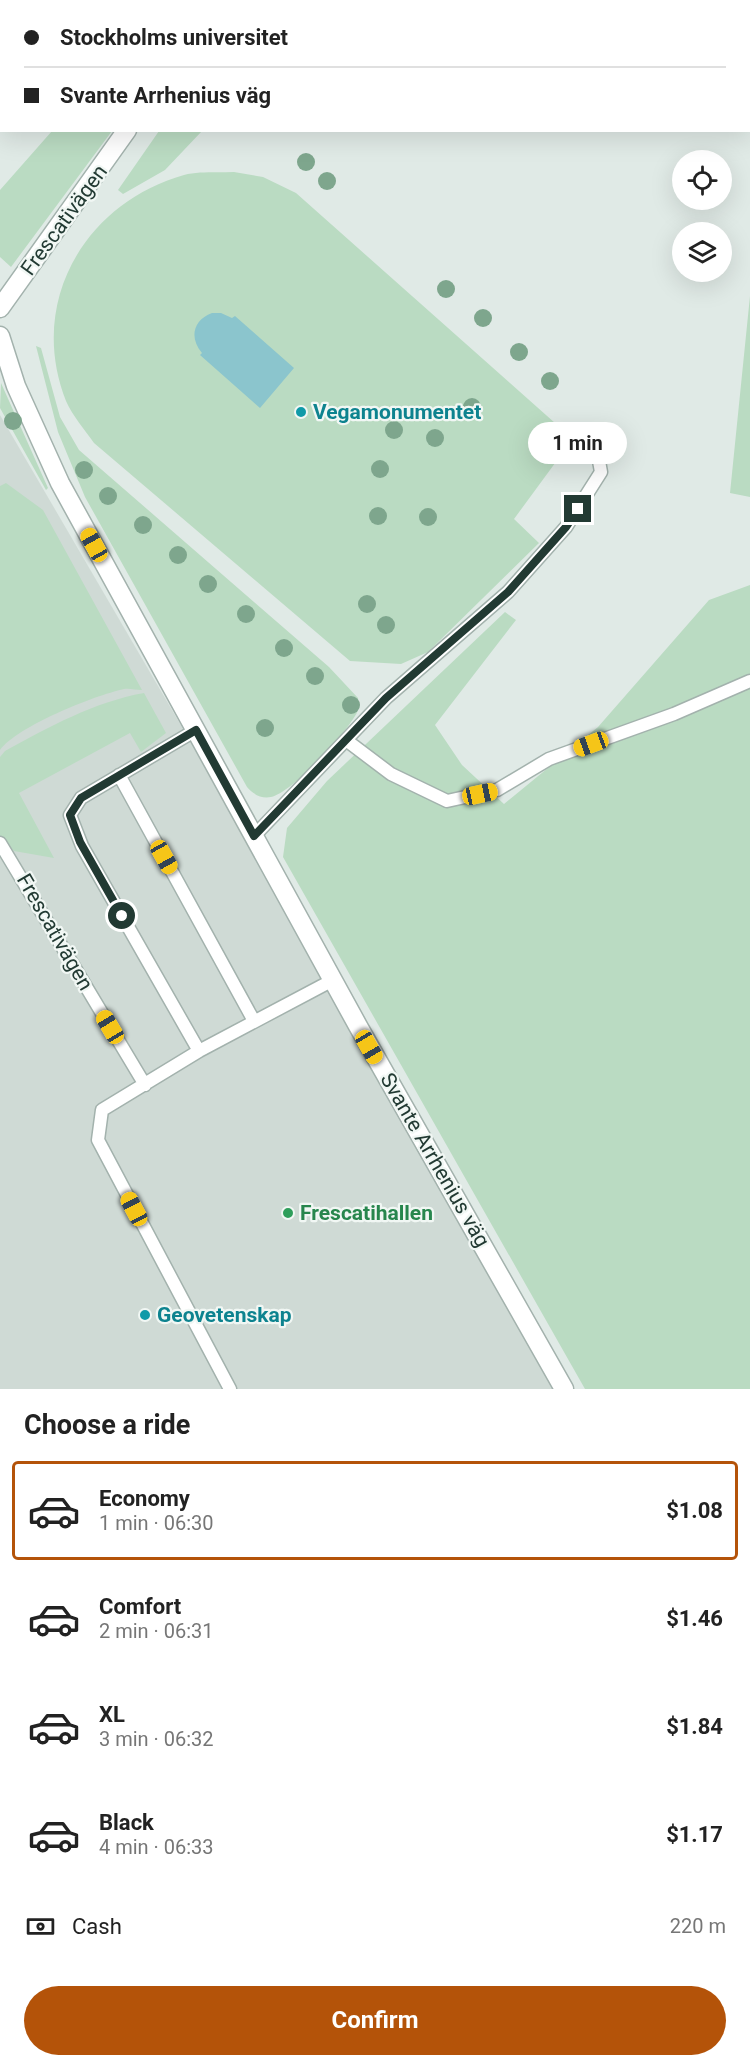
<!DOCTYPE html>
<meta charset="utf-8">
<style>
body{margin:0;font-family:Roboto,sans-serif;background:#f6f6f6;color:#222;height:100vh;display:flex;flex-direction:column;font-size:22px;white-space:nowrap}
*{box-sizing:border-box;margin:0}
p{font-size:20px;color:#767676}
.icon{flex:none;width:33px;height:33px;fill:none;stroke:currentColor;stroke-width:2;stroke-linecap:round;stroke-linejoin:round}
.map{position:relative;height:1389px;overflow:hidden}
.drawer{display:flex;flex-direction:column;background:#fff;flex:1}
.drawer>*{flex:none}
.top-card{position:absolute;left:0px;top:0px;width:750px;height:132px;box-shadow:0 6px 24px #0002;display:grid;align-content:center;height:132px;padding:0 24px;background:#fff}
.tools{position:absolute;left:672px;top:150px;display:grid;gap:12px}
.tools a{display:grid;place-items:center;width:60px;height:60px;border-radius:50%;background:#fff;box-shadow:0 6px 24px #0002;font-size:30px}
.end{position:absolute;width:27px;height:27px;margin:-14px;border:8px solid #223a33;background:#fff;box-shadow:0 0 0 3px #fff}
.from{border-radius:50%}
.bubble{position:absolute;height:42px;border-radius:21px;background:#fff;box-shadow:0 6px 24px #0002;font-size:20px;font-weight:700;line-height:42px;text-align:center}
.car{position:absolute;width:18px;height:36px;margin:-18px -9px;border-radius:8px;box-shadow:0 0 4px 2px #0007;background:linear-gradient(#f5c518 24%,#345 0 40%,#f5c518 0 76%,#345 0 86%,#f5c518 0)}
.top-card b{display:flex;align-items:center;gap:21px;height:57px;font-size:22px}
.top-card b+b{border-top:2px solid #e0e0e0}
.top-card i{width:15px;height:15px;background:#222}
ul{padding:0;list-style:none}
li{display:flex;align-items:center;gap:18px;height:99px;margin:0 12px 9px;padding:0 12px;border:3px solid transparent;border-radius:6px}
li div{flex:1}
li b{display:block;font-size:22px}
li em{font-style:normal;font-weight:700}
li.selected{border-color:#b45309}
li>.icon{width:54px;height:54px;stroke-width:1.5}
h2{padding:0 24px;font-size:27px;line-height:72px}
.pay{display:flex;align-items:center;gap:15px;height:66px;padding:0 24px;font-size:22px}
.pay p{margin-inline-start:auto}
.action{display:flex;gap:12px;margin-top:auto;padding:12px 24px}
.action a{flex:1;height:69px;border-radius:36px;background:#b45309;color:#fff;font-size:24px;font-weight:700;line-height:69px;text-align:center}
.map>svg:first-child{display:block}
</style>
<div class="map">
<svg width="750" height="1389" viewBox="0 0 750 1389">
<rect width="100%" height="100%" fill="#e0eae6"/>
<path fill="#cfdad5" d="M 0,415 L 568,1389 L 0,1389 Z"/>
<path fill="#badbc2" d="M 52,131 L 112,131 L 11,267 L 0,257 L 0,190 Z
M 159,131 L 202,131 L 165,170 L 123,194 L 118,190 Z
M 234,172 L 263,177 L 296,193 L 555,423 L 542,440 L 561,455 L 514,519 L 539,543 L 428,652 L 401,664 L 350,661 L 94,443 C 85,430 72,415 66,401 C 27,302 85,203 184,175 C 199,171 218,173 234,172 Z
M 750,296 L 750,497 L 730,493 Z
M 36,346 L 41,348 L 60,417 L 79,450 L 329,667 L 358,698 C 359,705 359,710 355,716 C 343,736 293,792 271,797 C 261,799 253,794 247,787 L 85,497 L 58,432 Z
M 1,383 L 48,488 L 46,490 L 0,408 Z
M 6,483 L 43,510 L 142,690 C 136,690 129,688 124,689 C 93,696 18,726 0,750 L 0,486 Z
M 750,585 L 750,1389 L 585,1389 L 283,857 L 287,828 L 327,781 L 505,612 L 516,620 L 435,725 L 462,765 L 504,804 L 598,727 L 709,600 Z
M 144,693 L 166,733 L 141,752 L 130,733 L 19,793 L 54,858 L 14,851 L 0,836 L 0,757 L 5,751 C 49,727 94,702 144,693 Z"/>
<path fill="#8bc5cd" d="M 212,313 L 221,313 L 232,318 L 235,316 L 294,368 L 260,408 L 200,355 L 202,353 C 189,338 193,320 212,313 Z"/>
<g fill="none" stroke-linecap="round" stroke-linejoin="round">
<defs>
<path id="service" d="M 313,0 L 314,2
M 196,730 L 81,798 L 70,815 L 82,846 L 199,1051 L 333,980
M 346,740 L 391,774 L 447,801 L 497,790 L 549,759 L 674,714 L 750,681
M 119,775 L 254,1021
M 254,836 L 386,698 L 508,592 L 566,527 L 601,472 L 595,439
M 0,843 L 145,1085
M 199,1051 L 102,1110 L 98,1140 L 230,1389"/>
<path id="minor" d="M 0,336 L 16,386 L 60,483 L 358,1026 L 564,1389"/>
<path id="tertiary" d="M 223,2 L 224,0
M 0,308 L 127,130"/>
<path id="primary" d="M 28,2 L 29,0
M 88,2 L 89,0
M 115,2 L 117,0
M 0,36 L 2,34
M 0,110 L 2,109"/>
</defs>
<use href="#service" stroke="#a3b2ad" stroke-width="15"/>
<use href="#minor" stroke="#a3b2ad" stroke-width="21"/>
<use href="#tertiary" stroke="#a3b2ad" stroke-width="21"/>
<use href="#primary" stroke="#bdc4c2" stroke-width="21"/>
<use href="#service" stroke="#fff" stroke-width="12"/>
<use href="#minor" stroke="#fff" stroke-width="18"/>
<use href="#tertiary" stroke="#fff" stroke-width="18"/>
<use href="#primary" stroke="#679e8e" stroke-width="18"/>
</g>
<g fill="#7ea68d">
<circle cx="306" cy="162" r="9"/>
<circle cx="327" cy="181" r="9"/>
<circle cx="446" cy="289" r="9"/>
<circle cx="483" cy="318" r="9"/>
<circle cx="519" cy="352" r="9"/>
<circle cx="550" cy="381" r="9"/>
<circle cx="472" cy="407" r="9"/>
<circle cx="13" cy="421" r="9"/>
<circle cx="394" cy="430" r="9"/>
<circle cx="435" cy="438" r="9"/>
<circle cx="380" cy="469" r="9"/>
<circle cx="84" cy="470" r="9"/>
<circle cx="108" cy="496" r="9"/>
<circle cx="378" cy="516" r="9"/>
<circle cx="428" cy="517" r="9"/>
<circle cx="143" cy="525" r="9"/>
<circle cx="178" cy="555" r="9"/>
<circle cx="208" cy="584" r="9"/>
<circle cx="367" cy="604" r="9"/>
<circle cx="246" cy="614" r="9"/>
<circle cx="386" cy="625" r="9"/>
<circle cx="284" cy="648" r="9"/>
<circle cx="315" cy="676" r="9"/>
<circle cx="351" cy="705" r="9"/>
<circle cx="265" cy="728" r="9"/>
</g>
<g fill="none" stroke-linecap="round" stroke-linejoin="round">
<path stroke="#223a33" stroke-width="8" d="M 122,916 L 80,842 L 70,815 L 81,798 L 196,730 L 254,836 L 386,698 L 508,592 L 566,527 L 578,509"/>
</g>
<g fill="#0f9aa8" stroke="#f1f7f4" stroke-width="2">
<circle cx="301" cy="412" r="6"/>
<circle cx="145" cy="1315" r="6"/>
</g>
<circle fill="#2e9e5b" stroke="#f1f7f4" stroke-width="2" cx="288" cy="1213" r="6"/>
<g text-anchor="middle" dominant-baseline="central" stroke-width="4.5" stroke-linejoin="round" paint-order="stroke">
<g font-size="21" fill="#223a33" stroke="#f1f7f4">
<text transform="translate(64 220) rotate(-54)">Frescativägen</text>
<text transform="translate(55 932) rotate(60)">Frescativägen</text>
<text transform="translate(435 1160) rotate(60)">Svante Arrhenius väg</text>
</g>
<g font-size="21" font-weight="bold" fill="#0d838f" stroke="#f1f7f4" text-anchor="start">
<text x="313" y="412">Vegamonumentet</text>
<text x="157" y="1315">Geovetenskap</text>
</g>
<g font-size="21" font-weight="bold" fill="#27864d" stroke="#f1f7f4" text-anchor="start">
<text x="300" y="1213">Frescatihallen</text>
</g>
</g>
</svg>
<div class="tools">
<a><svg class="icon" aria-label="locate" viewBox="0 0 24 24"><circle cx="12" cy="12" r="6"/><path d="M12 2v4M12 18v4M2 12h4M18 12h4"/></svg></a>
<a><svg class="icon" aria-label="layers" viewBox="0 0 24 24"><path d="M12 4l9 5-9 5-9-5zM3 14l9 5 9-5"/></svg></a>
</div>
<i class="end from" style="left:122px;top:916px"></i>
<i class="end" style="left:578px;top:509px"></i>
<div class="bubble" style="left:528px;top:422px;width:99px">1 min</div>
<i class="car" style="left:94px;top:545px;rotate:331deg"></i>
<i class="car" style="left:591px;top:744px;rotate:250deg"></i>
<i class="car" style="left:480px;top:794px;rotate:78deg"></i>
<i class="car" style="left:164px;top:857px;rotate:151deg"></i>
<i class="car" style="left:110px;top:1027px;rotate:329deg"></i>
<i class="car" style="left:369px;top:1047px;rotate:150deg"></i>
<i class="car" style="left:134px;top:1209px;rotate:332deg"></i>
<div class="top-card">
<b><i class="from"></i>Stockholms universitet</b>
<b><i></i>Svante Arrhenius väg</b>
</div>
</div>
<section class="drawer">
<h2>Choose a ride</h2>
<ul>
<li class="selected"><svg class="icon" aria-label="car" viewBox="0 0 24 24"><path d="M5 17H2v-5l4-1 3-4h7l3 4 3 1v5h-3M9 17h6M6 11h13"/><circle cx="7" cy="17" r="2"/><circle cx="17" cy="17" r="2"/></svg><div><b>Economy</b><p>1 min · 06:30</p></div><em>$1.08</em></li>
<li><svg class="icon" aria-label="car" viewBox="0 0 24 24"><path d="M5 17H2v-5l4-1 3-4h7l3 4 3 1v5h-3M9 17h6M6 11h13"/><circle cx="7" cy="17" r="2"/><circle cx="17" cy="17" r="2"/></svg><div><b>Comfort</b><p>2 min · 06:31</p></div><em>$1.46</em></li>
<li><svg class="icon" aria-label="car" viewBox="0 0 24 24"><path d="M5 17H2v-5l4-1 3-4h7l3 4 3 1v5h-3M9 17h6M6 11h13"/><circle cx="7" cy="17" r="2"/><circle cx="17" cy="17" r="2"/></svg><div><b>XL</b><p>3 min · 06:32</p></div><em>$1.84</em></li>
<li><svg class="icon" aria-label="car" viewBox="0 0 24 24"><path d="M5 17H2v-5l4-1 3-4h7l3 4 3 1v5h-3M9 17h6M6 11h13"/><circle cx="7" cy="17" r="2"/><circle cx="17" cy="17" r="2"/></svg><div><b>Black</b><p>4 min · 06:33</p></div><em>$1.17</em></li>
</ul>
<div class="pay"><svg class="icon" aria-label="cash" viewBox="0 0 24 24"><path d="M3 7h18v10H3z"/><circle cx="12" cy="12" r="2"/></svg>Cash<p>220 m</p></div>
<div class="action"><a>Confirm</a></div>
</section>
